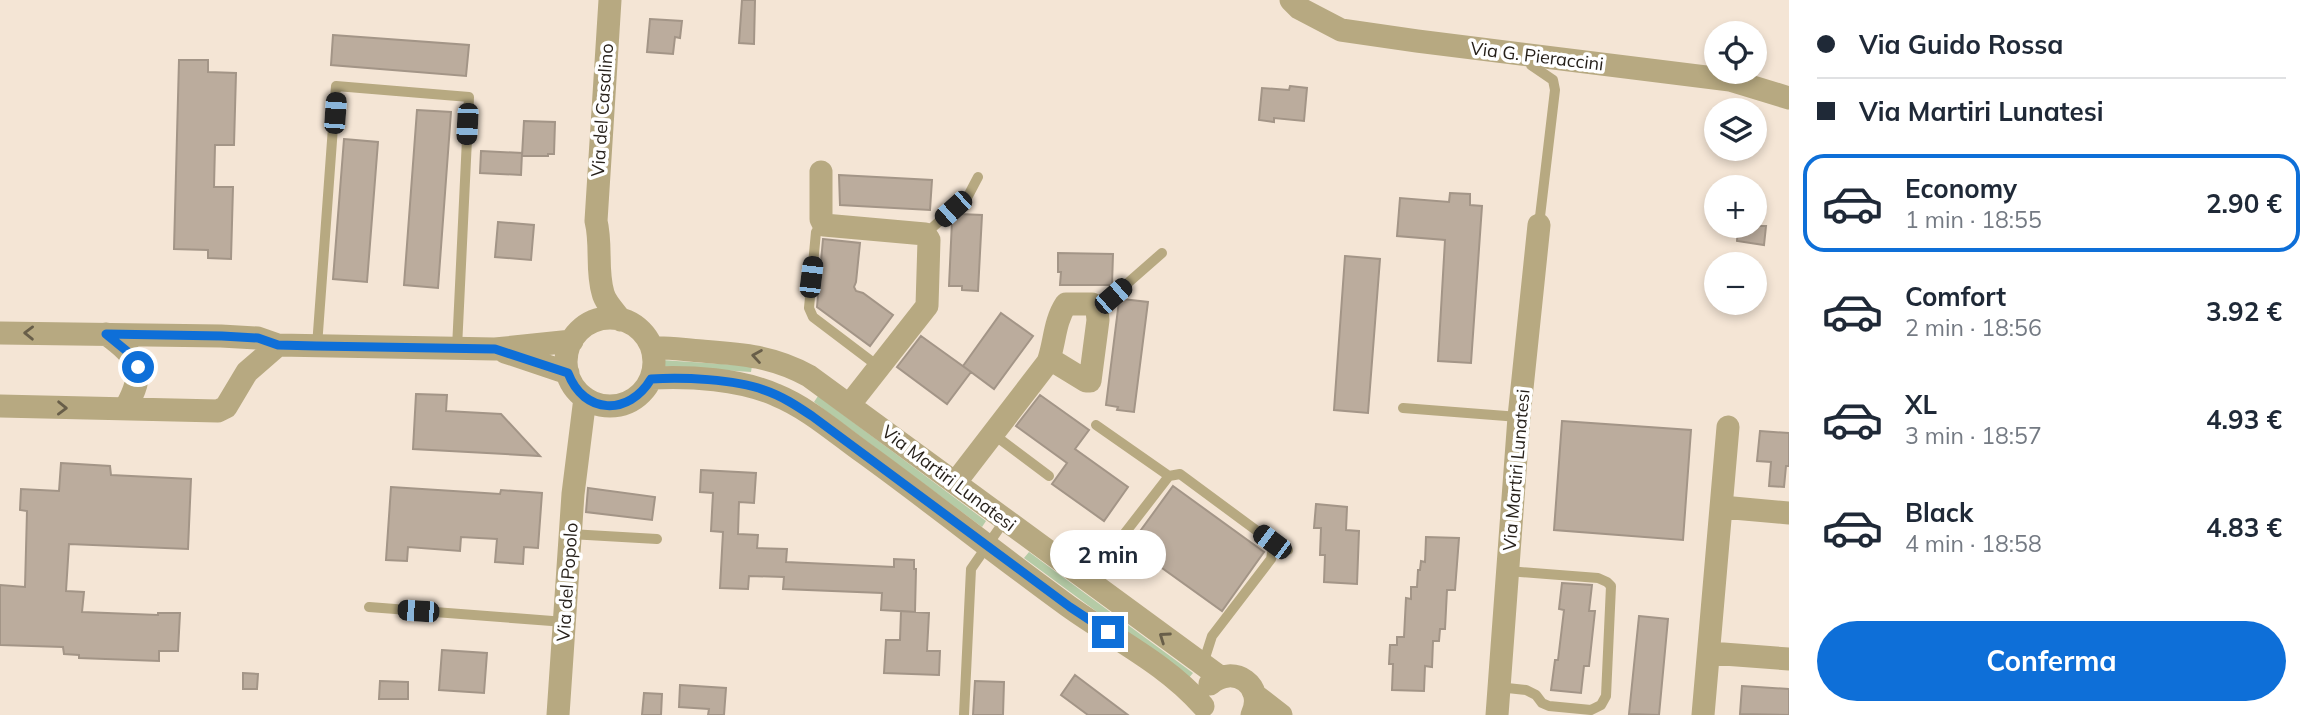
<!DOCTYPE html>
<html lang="it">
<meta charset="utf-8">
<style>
body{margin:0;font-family:Mulish,sans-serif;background:#f6f6f7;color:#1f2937;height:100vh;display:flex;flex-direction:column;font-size:26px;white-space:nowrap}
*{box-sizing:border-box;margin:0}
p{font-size:23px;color:#747a83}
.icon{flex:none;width:38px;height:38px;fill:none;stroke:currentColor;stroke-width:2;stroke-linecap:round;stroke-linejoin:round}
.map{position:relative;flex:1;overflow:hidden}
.sheet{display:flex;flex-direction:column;background:#fff;width:525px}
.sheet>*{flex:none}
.hud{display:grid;align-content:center;height:154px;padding:0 28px;background:#fff}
.controls{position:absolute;left:1704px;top:21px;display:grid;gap:14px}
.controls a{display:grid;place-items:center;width:63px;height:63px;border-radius:50%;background:#fff;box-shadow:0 4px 10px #0003;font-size:35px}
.end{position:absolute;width:32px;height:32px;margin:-16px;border:9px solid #0e6fd8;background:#fff;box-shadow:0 0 0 4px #fff}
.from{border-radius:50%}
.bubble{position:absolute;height:49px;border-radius:24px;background:#fff;box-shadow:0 4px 10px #0003;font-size:23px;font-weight:700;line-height:49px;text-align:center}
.car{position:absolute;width:21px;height:42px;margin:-21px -10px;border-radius:9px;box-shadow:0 0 5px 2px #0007;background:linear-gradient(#222 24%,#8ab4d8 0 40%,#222 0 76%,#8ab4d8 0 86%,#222 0)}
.hud b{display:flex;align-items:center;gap:24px;height:66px;font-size:26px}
.hud b+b{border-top:2px solid #e0e1e3}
.hud i{width:18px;height:18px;background:#1f2937}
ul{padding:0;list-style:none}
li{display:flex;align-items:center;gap:21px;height:98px;margin:0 14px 10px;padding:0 14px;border:4px solid transparent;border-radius:21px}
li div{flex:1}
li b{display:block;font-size:26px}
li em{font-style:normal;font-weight:700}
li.selected{border-color:#0e6fd8}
li>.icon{width:63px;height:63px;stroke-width:1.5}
.cta{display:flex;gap:14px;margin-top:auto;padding:14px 28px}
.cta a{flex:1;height:80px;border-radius:42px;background:#0e6fd8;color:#fff;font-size:28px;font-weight:700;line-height:80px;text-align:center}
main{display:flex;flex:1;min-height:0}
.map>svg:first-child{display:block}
</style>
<main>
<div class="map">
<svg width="1789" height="715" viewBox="0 0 1789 715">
<rect width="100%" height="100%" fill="#f4e5d5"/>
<path fill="#b5cba6" d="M 661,360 L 752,366 L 751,372 L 660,366 Z
M 818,396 L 986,521 L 982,527 L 814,402 Z
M 1029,552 L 1193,673 L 1188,679 L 1024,558 Z"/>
<path fill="#bbac9d" stroke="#a39587" stroke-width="2" d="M 742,0 L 755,0 L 754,44 L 739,43 Z
M 650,19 L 682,21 L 680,38 L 675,37 L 673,54 L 647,52 Z
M 333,35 L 469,45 L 466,76 L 331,65 Z
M 179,60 L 208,60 L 208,72 L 236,73 L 234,145 L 215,145 L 214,187 L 233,187 L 231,259 L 208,258 L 208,250 L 174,249 Z
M 1290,86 L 1307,88 L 1304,121 L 1274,118 L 1274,122 L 1259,120 L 1262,88 L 1289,90 Z
M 417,110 L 451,112 L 438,288 L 404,285 Z
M 524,121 L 555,122 L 554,154 L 548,154 L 548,156 L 522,156 Z
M 344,139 L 378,142 L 367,282 L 333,279 Z
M 481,151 L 522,153 L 521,175 L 480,173 Z
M 839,175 L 932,180 L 930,210 L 840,205 Z
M 1450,193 L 1470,194 L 1470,205 L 1482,206 L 1471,363 L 1438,361 L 1445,240 L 1397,236 L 1400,198 L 1449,202 Z
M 959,214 L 982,215 L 978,291 L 962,290 L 962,286 L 949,286 L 952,221 Z
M 498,222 L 534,225 L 531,260 L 495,257 Z
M 1738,226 L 1766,226 L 1764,245 L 1737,241 Z
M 823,239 L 860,243 L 856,282 L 854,287 L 856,291 L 863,293 L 893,315 L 870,346 L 817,307 Z
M 1058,253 L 1113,254 L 1112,285 L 1060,285 L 1061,272 L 1058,272 Z
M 1345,256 L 1380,259 L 1368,413 L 1334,410 Z
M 1122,299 L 1148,302 L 1134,412 L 1117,410 L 1118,407 L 1106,405 L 1119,301 Z
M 1001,313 L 1033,336 L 994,389 L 963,366 Z
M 921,336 L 971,372 L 947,404 L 897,367 Z
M 416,394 L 447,395 L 446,411 L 501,414 L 540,456 L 413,449 Z
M 1040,395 L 1089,430 L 1075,449 L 1128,487 L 1104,521 L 1052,484 L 1067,463 L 1016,426 Z
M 1562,421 L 1691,430 L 1683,540 L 1554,530 Z
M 1760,431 L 1789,433 L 1789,466 L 1786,466 L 1784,487 L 1769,486 L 1771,462 L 1757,461 Z
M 61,463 L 110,466 L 111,475 L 191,479 L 188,549 L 69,544 L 66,591 L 84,592 L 82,612 L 158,615 L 158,613 L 180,613 L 178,651 L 159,651 L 159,661 L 79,658 L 79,655 L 64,654 L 63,647 L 0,645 L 0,585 L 25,587 L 27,511 L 20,510 L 21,489 L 59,491 Z
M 701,470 L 756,473 L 754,503 L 739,502 L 738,534 L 758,535 L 757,548 L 787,549 L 786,562 L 894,567 L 894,559 L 914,560 L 914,569 L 916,569 L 915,612 L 881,610 L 882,593 L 783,589 L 784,577 L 749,576 L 748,589 L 720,588 L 723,532 L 711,531 L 713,493 L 700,492 Z
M 1173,486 L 1264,552 L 1222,611 L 1130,545 Z
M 391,487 L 500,494 L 501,490 L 542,493 L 538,548 L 524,547 L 523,564 L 495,562 L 497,539 L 461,537 L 460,551 L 408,547 L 407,561 L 386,560 Z
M 588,488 L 655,497 L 652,520 L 586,512 Z
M 1316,504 L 1347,507 L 1346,530 L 1359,531 L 1357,584 L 1324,582 L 1325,555 L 1320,555 L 1321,528 L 1314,528 Z
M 1426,537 L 1459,538 L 1455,590 L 1447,590 L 1445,629 L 1440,629 L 1439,641 L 1433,641 L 1432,667 L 1425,666 L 1424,691 L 1392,690 L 1393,664 L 1389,664 L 1390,645 L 1397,645 L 1397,637 L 1404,637 L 1406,598 L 1411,599 L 1411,587 L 1417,587 L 1418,570 L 1420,570 L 1421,561 L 1425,562 Z
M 1562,583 L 1592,585 L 1589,611 L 1595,611 L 1589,666 L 1584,666 L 1581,693 L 1551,690 L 1555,660 L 1558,660 L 1564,610 L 1559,609 Z
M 901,611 L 929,613 L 927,651 L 940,651 L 939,675 L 884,673 L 886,640 L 900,640 Z
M 1639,616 L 1668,619 L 1659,715 L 1629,714 Z
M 442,650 L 487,653 L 484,693 L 439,690 Z
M 243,673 L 258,674 L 257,689 L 243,689 Z
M 1075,675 L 1128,715 L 1088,715 L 1061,695 Z
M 380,681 L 408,682 L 408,699 L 379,699 Z
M 975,681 L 1004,682 L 1003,715 L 973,715 Z
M 680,685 L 726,688 L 724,715 L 708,715 L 709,709 L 679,707 Z
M 1742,686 L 1789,689 L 1789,715 L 1740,714 Z
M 644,693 L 662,694 L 661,715 L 642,715 Z"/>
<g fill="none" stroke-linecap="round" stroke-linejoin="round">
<path stroke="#b7a981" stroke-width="10" d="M 1530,56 L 1531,65 L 1553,80 L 1555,90 L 1539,225
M 823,222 L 816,232 L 809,308 L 813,317 L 879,367
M 925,234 L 968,196 L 978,177
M 1097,310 L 1162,253
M 317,346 L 336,86 L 469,97 L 457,348
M 1403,408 L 1519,417
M 1096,425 L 1169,476
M 993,434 L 1049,476
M 570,534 L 657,539
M 1273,550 L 1288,550
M 1087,582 L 1169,476 L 1180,474 L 1272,542 L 1273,548 L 1271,559 L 1212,636 L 1203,664
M 369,607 L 565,622
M 1498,687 L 1526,690 L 1536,695 L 1542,703 L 1549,706 L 1591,710 L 1601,705 L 1606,696 L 1611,586 L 1607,582 L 1598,578 L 1508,571
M 964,715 L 971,569 L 1005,520"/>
<path stroke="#b7a981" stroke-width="23" d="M 610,0 L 596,221 C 602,245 596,270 603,293 C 605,302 615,312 621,320
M 1291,0 L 1299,8 L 1341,30 L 1417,41 L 1730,80 L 1789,98
M 821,172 L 821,219 L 824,225 L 925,234 L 929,240 L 927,306 L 850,404
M566 362a44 44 0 1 1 88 0a44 44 0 1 1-88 0Z
M 0,333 L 221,336 L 258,338 L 278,345
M 106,334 C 141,359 146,371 125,409
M 652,348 C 668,347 685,350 702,351 C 742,354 773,356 809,376 L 1220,677
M 505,352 L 568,373
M 651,378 C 690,376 740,379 776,395 C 808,408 836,433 864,453 C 933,503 999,556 1068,606 C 1114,639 1165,663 1203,706
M 0,406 L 218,411 L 226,407 L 247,372 L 278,345 L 495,349 L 572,341
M 955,483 L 1048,362 C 1055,343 1054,322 1066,304 L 1092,304 L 1097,310 L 1098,320 L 1090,381 L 1086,381 L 1050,359
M 1722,507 L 1789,513
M 1710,653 L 1789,659
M 1210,684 C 1234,663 1266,686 1252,715
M 1255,695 L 1281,715
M 558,715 L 573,494 L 585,398
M 1497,715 L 1519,417 L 1539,225
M 1703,715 L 1728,427"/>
</g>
<defs><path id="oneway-chevron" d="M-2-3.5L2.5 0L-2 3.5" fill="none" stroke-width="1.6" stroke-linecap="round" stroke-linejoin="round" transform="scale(1.75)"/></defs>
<g stroke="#685e49">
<use href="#oneway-chevron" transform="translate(29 333) rotate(-179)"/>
<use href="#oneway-chevron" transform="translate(757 356) rotate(-171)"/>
<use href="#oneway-chevron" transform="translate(62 408) rotate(1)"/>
<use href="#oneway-chevron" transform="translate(1164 637) rotate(-145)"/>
</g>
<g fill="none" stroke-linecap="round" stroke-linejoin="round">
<path stroke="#0e6fd8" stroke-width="9" d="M 138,367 L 134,357 L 106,334 L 222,336 L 258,338 L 278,345 L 316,346 L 495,349 L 568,373 C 584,415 629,416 651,379 C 682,377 735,379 764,390 C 782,396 797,406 812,416 L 1070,607 L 1108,632"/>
</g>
<g text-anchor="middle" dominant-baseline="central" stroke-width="7" stroke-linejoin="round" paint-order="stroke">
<g font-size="18" fill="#27211b" stroke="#fff">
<text transform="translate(1537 56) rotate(7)">Via G. Pieraccini</text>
<text transform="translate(602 110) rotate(-86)">Via del Casalino</text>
<text transform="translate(1516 470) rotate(-85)">Via Martiri Lunatesi</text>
<text transform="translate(949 478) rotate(37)">Via Martiri Lunatesi</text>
<text transform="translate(567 582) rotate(-86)">Via del Popolo</text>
</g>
</g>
</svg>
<div class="controls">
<a><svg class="icon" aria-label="locate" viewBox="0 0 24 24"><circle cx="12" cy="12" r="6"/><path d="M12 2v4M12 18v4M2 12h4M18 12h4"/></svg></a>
<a><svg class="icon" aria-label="layers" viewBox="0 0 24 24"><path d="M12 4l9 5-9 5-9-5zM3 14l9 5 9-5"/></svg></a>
<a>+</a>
<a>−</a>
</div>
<i class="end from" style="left:138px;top:367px"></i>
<i class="end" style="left:1108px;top:632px"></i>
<div class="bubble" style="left:1050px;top:530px;width:116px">2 min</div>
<i class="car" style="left:335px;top:113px;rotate:4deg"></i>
<i class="car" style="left:467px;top:124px;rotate:183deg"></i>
<i class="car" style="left:953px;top:209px;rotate:228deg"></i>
<i class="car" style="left:811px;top:277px;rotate:7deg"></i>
<i class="car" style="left:1113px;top:296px;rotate:49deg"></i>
<i class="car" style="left:1272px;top:542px;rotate:307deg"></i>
<i class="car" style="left:418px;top:611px;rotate:274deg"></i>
</div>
<section class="sheet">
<div class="hud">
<b><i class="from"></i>Via Guido Rossa</b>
<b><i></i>Via Martiri Lunatesi</b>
</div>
<ul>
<li class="selected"><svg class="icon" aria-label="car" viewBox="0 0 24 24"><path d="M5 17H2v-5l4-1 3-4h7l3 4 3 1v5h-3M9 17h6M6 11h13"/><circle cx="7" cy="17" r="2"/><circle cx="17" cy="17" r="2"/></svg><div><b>Economy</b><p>1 min · 18:55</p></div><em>2.90 €</em></li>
<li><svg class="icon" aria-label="car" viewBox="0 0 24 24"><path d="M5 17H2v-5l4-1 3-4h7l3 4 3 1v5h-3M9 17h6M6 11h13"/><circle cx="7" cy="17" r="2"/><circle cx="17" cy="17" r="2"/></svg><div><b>Comfort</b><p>2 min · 18:56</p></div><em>3.92 €</em></li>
<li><svg class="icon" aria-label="car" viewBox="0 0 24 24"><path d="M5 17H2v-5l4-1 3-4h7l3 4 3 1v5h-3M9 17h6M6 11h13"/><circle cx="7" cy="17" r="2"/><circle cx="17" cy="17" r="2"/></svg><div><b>XL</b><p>3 min · 18:57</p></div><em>4.93 €</em></li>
<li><svg class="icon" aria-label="car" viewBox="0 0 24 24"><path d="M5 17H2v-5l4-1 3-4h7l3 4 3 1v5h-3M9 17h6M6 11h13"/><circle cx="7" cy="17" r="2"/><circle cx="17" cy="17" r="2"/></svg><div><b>Black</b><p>4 min · 18:58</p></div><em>4.83 €</em></li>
</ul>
<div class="cta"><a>Conferma</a></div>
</section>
</main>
